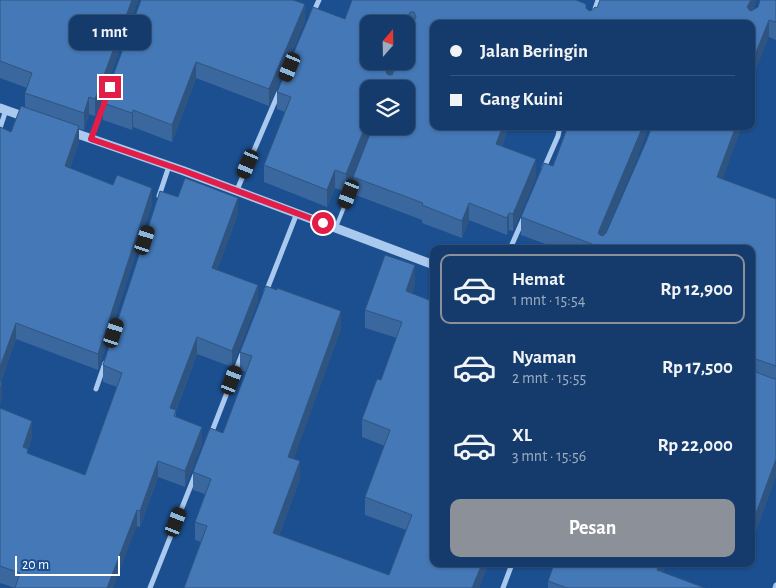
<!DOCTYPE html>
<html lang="id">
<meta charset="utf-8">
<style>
body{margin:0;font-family:"Alegreya Sans",sans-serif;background:#214673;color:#f1f3f6;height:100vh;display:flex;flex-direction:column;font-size:19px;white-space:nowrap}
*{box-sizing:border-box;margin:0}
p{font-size:16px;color:#9dadc1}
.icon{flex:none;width:28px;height:28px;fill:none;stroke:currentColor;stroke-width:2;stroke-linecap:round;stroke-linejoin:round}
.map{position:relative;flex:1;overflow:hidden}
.drawer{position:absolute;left:430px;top:245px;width:325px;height:322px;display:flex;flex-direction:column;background:#143b6b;border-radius:10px;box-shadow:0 1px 4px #0004,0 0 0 1px #33557e}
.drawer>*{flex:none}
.guide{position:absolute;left:430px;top:20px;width:325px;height:110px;border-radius:10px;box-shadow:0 1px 4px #0004,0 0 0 1px #33557e;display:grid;align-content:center;height:110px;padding:0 20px;background:#143b6b}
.needle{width:32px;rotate:20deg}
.tools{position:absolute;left:360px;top:15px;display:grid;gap:10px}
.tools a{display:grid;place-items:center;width:55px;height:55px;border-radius:10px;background:#143b6b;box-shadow:0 1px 4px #0004,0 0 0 1px #33557e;font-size:25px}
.scale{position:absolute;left:15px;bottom:12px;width:105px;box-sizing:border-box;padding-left:5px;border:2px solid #fff;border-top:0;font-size:14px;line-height:18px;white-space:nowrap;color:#fff;-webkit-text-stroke:4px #1b4f8f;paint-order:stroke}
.end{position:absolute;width:22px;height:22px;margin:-11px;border:6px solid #e11d48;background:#fff;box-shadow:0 0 0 2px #fff}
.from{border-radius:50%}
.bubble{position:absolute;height:35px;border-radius:10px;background:#143b6b;box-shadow:0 1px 4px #0004,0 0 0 1px #33557e;font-size:16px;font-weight:600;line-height:35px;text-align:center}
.car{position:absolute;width:15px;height:30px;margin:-15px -8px;border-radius:6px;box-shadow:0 0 4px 1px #0007;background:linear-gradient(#222 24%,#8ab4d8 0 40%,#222 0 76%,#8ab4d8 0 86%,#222 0)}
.guide b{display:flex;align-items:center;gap:18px;height:48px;font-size:19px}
.guide b+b{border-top:1px solid #33557e}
.guide i{width:12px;height:12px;background:#f1f3f6}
ul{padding:9px 0 0;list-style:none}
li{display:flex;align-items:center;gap:15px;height:70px;margin:0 10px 8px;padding:0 10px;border:2px solid transparent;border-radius:10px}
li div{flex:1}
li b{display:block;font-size:19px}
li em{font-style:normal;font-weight:600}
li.on{border-color:#8c9099}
li>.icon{width:45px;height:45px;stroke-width:1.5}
.primary-button{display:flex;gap:10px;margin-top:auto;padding:10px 20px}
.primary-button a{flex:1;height:58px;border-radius:10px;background:#8c9099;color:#fff;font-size:20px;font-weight:600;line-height:58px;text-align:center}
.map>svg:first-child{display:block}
</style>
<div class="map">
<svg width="776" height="588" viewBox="0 0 776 588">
<rect width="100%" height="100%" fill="#1b4f8f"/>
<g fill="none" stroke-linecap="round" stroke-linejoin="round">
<path stroke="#a9c9ee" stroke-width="4" d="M 336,227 L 355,180"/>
<path stroke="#a9c9ee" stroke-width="5" d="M 313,13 L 319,0
M 590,24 L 598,0
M 0,128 L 6,110
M 91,139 L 105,101
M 544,168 L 558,136 L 560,126
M 237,190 L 279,92
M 159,196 L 169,166
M 510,249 L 524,217
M 266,292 L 297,213
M 96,389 L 105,363
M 211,434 L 242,354
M 150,588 L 195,475
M 503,588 L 512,564
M 775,588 L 776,585"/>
<path stroke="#a9c9ee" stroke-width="9" d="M 0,108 L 28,118
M 69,131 L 184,171 L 434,265"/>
</g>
<path fill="#3a679d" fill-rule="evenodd" d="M 0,0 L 138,0 L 95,116 L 89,114 L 84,130 L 79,129 L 79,142 L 70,168 L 152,204 L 98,370 L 16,339 L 1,381 L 2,398 L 0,404 L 0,127 L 11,132 L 25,107 L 25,93 L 27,88 L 0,78 Z
M 141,0 L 305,21 L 269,106 L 196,78 L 172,142 L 133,127 L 132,130 L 103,120 L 103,103 Z
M 352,0 L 586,8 L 589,11 L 597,8 L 756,0 L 753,10 L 776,0 L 776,40 L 769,37 L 434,24 L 509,126 L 502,146 L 536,177 L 513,231 L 509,230 L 507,235 L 469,220 L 462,238 L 422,223 L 422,220 L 353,194 L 353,177 L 406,126 L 369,89 L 369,126 L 372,126 L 346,192 L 335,188 L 327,207 L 264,182 L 264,165 L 285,112 L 277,109 L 277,92 L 345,19 ZM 406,24 L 406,61 L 392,75 L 397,61 L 369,61 Z
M 740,126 L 740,131 L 722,179 L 776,199 L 776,476 L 751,544 L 751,249 L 559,249 L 521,235 L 521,217 L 553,166 L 638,156 L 604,235 Z
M 178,197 L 238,214 L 217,270 L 258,301 L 232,367 L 197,354 L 176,410 L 176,417 L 202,443 L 185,487 L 158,477 L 140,527 L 137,526 L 15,588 L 0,583 L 0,408 L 32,437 L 28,449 L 28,454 L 85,475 L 117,387 L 103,382 L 103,365 Z
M 415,283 L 412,293 L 488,564 L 479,588 L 184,588 L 201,542 L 195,540 L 195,522 L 205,494 L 193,490 L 193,472 L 223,433 L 246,372 L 240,370 L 240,352 L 341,329 L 293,459 L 300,479 L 279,535 L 389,575 L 406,530 L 365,515 L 365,497 L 385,446 L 362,437 L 362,419 L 381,380 L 397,338 L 365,328 L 365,310 Z
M 554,564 L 666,564 L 663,572 L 705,588 L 548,588 L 548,581 Z"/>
<path fill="#305480" d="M 132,0 L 138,0 L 95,116 L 95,99 Z
M 751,0 L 756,0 L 750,19 L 747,7 Z
M 305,4 L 305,21 L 269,106 L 269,89 Z
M 410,12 L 410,30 L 406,38 L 406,24 L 405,24 Z
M 769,20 L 769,37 L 751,82 L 751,65 Z
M 390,61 L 397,61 L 386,88 L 386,71 Z
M 196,62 L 196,78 L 172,142 L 172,125 Z
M 89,97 L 89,114 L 84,130 L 84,113 Z
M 133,110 L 133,127 L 132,130 L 132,113 Z
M 369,117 L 369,126 L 372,126 L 346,192 L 346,174 Z
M 79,126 L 79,142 L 65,182 L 65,166 Z
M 503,126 L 509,126 L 496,162 L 496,144 Z
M 643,126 L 649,126 L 638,156 L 599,246 L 598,233 Z
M 736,126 L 740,126 L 740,131 L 717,195 L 717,177 Z
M 536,159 L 536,177 L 513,231 L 513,214 Z
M 335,170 L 335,188 L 327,207 L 327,190 Z
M 152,188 L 152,204 L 98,370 L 98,354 Z
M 238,198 L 238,214 L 212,284 L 212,268 Z
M 469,203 L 469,220 L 462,238 L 462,221 Z
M 509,213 L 509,230 L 507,235 L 507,218 Z
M 415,265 L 415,283 L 406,309 L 406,291 Z
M 258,285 L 258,301 L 232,367 L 232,351 Z
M 341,311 L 341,329 L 288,475 L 288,457 Z
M 16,323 L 16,339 L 0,383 L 0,367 Z
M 197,337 L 197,354 L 170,424 L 170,408 Z
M 2,382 L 2,398 L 0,404 L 0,387 Z
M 32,421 L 32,437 L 23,463 L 23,447 Z
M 202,427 L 202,443 L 185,487 L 185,471 Z
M 776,459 L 776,476 L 751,544 L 751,527 Z
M 158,461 L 158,477 L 140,527 L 140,511 Z
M 300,461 L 300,479 L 273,550 L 273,533 Z
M 137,510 L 137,526 L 113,588 L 107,588 Z
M 482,564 L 488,564 L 479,588 L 472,588 Z
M 659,564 L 666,564 L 657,587 L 657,570 Z"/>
<path fill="#4478b7" stroke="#305480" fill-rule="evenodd" d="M 0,0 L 132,0 L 95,99 L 89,97 L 84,113 L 25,93 L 32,73 L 0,61 Z
M 141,0 L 293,0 L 305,4 L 269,89 L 196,62 L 172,125 L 133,110 L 132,113 L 103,103 Z
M 352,0 L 576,0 L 586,4 L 586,8 L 589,11 L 592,10 L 595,7 L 597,8 L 600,0 L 751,0 L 747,7 L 750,11 L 753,10 L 758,7 L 760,0 L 776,0 L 776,22 L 769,20 L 751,65 L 751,24 L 434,24 L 434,126 L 503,126 L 496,144 L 536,159 L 513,214 L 509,213 L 507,218 L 469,203 L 462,221 L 422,205 L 423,203 L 353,177 L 373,126 L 406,126 L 406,89 L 369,89 L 369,117 L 346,174 L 335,170 L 327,190 L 264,165 L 291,97 L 277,92 L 313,7 L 345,19 ZM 410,12 L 414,12 L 416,17 L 409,32 L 406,33 L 406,61 L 398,61 L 393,73 L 392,75 L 389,75 L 387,74 L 386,71 L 390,61 L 369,61 L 369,24 L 405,24 Z
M 21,106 L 79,126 L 65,166 L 113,185 L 117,175 L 152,188 L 98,354 L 16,323 L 0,367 L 0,127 L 11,132 Z
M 568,126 L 643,126 L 598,233 L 600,235 L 603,236 L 606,233 L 646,142 L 652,126 L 736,126 L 717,177 L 776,199 L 776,366 L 753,358 L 751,358 L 751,249 L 605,249 L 521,217 L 544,163 L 553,166 Z
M 185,178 L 238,198 L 212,268 L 258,285 L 232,351 L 197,337 L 170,408 L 176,410 L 174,416 L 202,427 L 185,471 L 158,461 L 140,511 L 137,510 L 107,588 L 15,588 L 20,573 L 0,566 L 0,408 L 32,421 L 23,447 L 28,449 L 27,453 L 85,475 L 122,373 L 103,365 L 160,191 L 178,197 Z
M 385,255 L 415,265 L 406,291 L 434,302 L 434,564 L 482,564 L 472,588 L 184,588 L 207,526 L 195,522 L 211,479 L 193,472 L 210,428 L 223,433 L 252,356 L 240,352 L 266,286 L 277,290 L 277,288 L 341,311 L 288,457 L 300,461 L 273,533 L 389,575 L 412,515 L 365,497 L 390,430 L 362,419 L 377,379 L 381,380 L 402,322 L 365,310 Z
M 751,370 L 774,379 L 776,378 L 776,459 L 751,527 Z
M 554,564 L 659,564 L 657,570 L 705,588 L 567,588 L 548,581 Z"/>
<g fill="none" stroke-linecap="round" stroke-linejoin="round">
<path stroke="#e11d48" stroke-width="6" d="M 110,87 L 91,139 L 184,171 L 323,223"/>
</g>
</svg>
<div class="tools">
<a><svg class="needle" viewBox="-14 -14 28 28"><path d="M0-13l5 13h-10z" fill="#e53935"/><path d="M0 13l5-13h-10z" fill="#9dadc1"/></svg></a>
<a><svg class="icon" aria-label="layers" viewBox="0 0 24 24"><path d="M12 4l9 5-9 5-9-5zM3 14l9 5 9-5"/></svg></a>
</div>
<div class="scale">20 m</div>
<i class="end from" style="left:323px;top:223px"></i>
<i class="end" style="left:110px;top:87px"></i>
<div class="bubble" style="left:69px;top:15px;width:82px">1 mnt</div>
<i class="car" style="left:290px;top:67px;rotate:203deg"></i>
<i class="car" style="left:248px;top:164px;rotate:203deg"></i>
<i class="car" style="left:349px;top:194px;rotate:201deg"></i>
<i class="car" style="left:145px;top:240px;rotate:18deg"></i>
<i class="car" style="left:114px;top:333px;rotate:18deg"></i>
<i class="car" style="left:232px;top:380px;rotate:21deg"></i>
<i class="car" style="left:176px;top:522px;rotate:21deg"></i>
<div class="guide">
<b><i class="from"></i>Jalan Beringin</b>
<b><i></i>Gang Kuini</b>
</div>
<section class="drawer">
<ul>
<li class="on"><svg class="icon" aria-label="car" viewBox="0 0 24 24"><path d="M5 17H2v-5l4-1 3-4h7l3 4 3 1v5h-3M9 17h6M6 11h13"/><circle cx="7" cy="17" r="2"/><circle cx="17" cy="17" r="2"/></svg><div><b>Hemat</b><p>1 mnt · 15:54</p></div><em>Rp 12,900</em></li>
<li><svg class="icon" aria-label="car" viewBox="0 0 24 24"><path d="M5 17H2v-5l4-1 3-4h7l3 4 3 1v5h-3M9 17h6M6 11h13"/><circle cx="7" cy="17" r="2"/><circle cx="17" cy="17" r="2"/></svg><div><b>Nyaman</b><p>2 mnt · 15:55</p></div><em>Rp 17,500</em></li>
<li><svg class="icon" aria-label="car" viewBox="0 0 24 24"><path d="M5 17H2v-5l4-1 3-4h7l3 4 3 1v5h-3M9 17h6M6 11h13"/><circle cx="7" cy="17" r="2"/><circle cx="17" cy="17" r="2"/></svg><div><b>XL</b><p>3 mnt · 15:56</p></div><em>Rp 22,000</em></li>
</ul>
<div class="primary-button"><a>Pesan</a></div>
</section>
</div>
